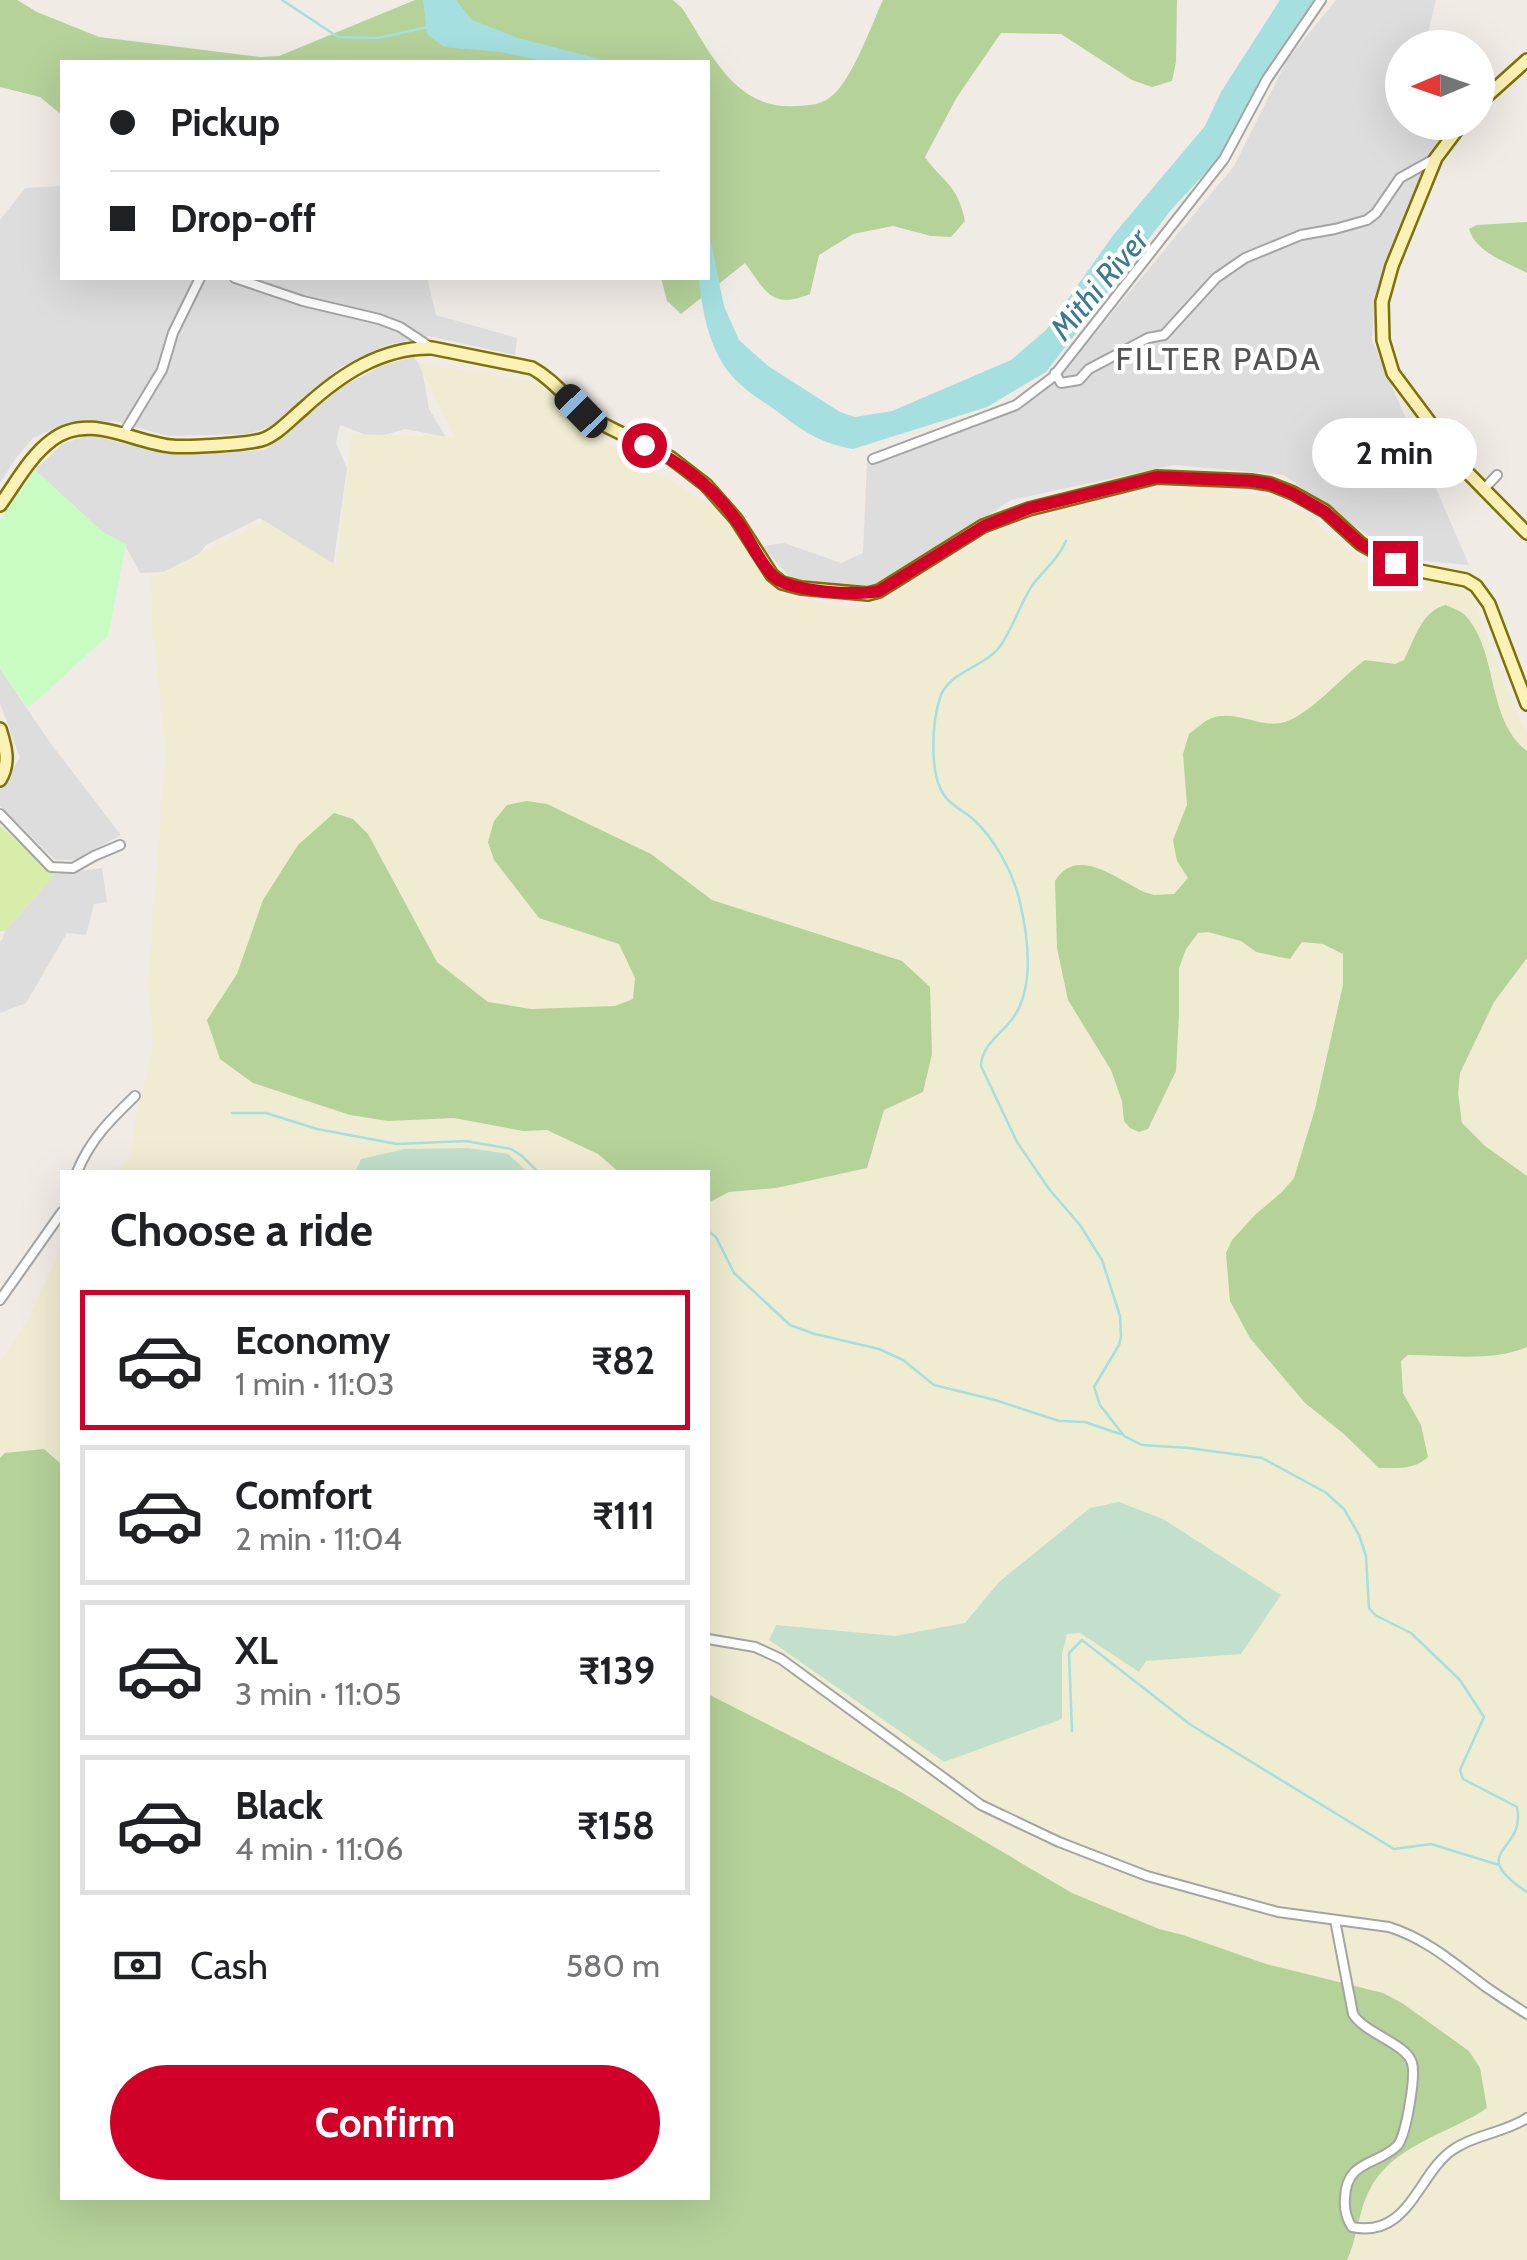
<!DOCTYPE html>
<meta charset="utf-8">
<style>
body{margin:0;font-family:Cabin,sans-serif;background:#f2f2f2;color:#202124;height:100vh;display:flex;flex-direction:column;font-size:38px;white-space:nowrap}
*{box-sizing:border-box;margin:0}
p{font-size:32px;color:#757577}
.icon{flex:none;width:55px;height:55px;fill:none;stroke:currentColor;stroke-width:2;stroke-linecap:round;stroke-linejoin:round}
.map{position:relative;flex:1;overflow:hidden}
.drawer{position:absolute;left:60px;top:1170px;width:650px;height:1030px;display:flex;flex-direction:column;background:#fff;border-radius:0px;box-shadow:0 10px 40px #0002}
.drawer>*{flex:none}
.banner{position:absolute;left:60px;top:60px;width:650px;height:220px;border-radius:0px;box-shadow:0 10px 40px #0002;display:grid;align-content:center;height:220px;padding:0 50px;background:#fff}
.needle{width:65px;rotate:268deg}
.fabs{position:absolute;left:1385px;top:30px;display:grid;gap:20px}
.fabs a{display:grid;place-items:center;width:110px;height:110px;border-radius:50%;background:#fff;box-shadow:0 10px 40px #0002;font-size:50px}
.end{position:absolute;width:45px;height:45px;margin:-22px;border:12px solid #d00029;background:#fff;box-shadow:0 0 0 5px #fff}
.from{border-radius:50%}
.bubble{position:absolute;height:70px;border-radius:35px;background:#fff;box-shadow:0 10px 40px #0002;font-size:32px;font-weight:700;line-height:70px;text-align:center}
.car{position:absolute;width:30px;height:60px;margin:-30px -15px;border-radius:12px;box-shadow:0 0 8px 2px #0007;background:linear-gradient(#222 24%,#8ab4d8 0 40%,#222 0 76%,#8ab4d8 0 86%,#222 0)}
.banner b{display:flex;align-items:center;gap:35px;height:95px;font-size:38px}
.banner b+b{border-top:2px solid #e0e0e0}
.banner i{width:25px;height:25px;background:#202124}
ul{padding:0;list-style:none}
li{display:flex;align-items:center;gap:30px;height:140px;margin:0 20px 15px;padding:0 30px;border:5px solid #e0e0e0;border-radius:0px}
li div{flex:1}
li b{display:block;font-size:38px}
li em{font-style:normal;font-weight:700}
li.active{border-color:#d00029}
li>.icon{width:90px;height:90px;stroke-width:1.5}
h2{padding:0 50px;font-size:45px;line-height:120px}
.pay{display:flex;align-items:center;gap:25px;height:110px;padding:0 50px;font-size:38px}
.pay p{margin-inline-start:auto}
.primary-button{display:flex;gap:20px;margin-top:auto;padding:20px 50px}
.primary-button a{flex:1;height:115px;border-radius:60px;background:#d00029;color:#fff;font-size:40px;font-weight:700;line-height:115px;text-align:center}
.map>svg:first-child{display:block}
</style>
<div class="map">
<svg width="1527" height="2260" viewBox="0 0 1527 2260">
<rect width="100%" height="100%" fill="#f1ebe6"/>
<path fill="#dedddd" d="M 1336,0 L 1436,0 L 1425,45 L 1427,47 L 1402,48 L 1402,122 L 1452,123 L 1374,305 L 1372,340 L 1469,565 L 1400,559 L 1284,475 L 1174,465 L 1011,500 L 880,589 L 836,594 L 794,582 L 762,546 L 784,543 L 841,563 L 863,553 L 867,463 L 979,426 L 1053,384 L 1234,166 L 1287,60 Z
M 62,186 L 62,278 L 427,278 L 436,315 L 517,338 L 515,355 L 429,336 L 387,345 L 339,368 L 275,425 L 248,434 L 168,436 L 115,421 L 68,423 L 33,438 L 16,458 L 0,483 L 0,220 L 25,188 Z
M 414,357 L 422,369 L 429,409 L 446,437 L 405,429 L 374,438 L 340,425 L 336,443 L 347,468 L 333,566 L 311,557 L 260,518 L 206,545 L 187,571 L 140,573 L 125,545 L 103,533 L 35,470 L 62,444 L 89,435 L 126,444 L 200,454 L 265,450 L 336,390 L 383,365 Z
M 0,669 L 51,744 L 121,835 L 75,860 L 55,860 L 0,806 L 0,789 L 20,758 L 0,703 Z
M 102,868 L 107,902 L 94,904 L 86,935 L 67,933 L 26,1003 L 0,1013 L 0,941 L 2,940 L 5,931 L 55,874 Z"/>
<path fill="#f0ecd1" d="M 418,363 L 537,382 L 597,437 L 714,507 L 781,595 L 860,609 L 884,600 L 988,534 L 1067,510 L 1158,489 L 1218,490 L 1269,496 L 1310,517 L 1362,562 L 1457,585 L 1472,599 L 1519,718 L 1527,731 L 1527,2260 L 0,2260 L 0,1362 L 28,1320 L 62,1246 L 62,2198 L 708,2198 L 708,1172 L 112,1172 L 131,1159 L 136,1114 L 144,1091 L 154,1039 L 148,985 L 166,750 L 152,617 L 151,578 L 265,521 L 337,566 L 352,434 L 455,437 Z"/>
<path fill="#d8edaa" d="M 0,826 L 55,874 L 5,931 L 0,931 Z"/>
<path fill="#b5d299" d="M 0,0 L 17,0 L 37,12 L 99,37 L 261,57 L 279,56 L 415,0 L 673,0 L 682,8 C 711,53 735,111 797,106 C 811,105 822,105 833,95 C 852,79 872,24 883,0 L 1177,0 L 1176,62 L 1172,81 L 1152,87 L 1132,80 L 1061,34 L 1001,33 L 957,97 L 925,157 C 945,185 957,183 965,221 L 951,237 L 931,236 L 893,226 L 853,234 L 819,255 L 810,294 C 771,310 766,291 745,263 L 681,314 L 667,301 L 661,278 L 708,278 L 708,62 L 62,62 L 62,115 L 40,97 L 0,87 Z
M 1527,222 L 1527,273 C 1507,262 1476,253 1469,229 L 1477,225 Z
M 1446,605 C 1452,608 1461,611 1466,616 C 1499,654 1486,719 1527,751 L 1527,958 L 1494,1002 L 1460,1073 L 1458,1093 L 1462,1123 L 1485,1146 L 1527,1176 L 1527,1347 C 1492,1362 1446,1355 1408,1355 L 1401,1361 L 1403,1393 L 1421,1425 L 1428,1457 C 1414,1470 1397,1468 1379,1468 L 1344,1434 L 1305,1403 L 1250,1338 L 1230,1301 L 1226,1253 L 1232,1240 L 1256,1214 L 1282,1192 L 1294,1178 L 1315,1109 L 1343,985 L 1343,954 L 1323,944 L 1302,942 L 1290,959 L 1256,952 L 1241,941 L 1208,932 L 1198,933 L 1186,949 L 1179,968 L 1179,1014 L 1176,1071 L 1148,1129 L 1139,1132 L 1130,1128 L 1124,1121 L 1122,1101 L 1111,1070 L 1068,1000 L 1057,948 L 1055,881 C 1077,845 1117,879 1144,892 L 1154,895 L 1174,894 L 1188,878 L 1177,861 L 1173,840 L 1187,805 L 1183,754 L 1189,734 C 1197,728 1205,720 1215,717 C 1240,711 1261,729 1285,722 C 1309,715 1343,676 1365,660 L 1395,664 L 1404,660 C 1414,640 1422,610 1446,605 Z
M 527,801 L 547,804 L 651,854 L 712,900 L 902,961 L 930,987 L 932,1054 L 923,1092 L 884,1110 L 867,1168 L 776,1188 L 729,1192 L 708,1203 L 708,1172 L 619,1172 L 598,1154 L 547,1130 L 523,1131 L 454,1118 L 388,1121 L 350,1115 L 253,1083 L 220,1059 L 207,1020 L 237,974 L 263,900 L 298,845 L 334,813 L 353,819 L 368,834 L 437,962 L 488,1002 L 531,1009 L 615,1006 L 633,999 L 635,978 L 619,944 L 539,918 L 494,860 L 488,842 L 494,821 L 507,805 Z
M 44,1449 L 62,1465 L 62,2198 L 708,2198 L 708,1694 L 901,1792 L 1072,1893 L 1159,1929 L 1183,1935 L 1266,1964 L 1383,1993 L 1402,2003 L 1469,2051 L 1480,2068 L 1487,2108 C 1447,2135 1390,2145 1368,2193 C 1358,2214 1357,2239 1347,2260 L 0,2260 L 0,1458 L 5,1453 Z"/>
<path fill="#c2e0cc" d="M 468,1148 L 508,1154 L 528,1172 L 355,1172 L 361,1159 L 405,1149 Z
M 1119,1502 L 1163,1519 L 1281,1595 L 1241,1654 L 1146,1661 L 1139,1672 L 1080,1633 L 1067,1634 L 1062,1654 L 1062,1719 L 944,1762 L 769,1640 L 776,1625 L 895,1636 L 965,1623 L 999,1582 L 1090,1508 Z"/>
<path fill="#c9fcc2" d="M 35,470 L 103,532 L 126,544 L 108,636 L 28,708 L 0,669 L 0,520 Z"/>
<path fill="#a5dfe0" d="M 423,0 L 456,0 L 472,20 L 518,38 L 611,62 L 549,62 L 501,52 L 444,47 L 427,34 Z
M 1280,0 L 1316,0 L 1260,84 L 1221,156 L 1171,210 L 1046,372 L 987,407 L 853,449 C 822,444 802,431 778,412 C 765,402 751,395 740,384 C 711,359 702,314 699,278 L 708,278 L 708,210 L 709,233 L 724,306 L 739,340 L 768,366 L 840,412 L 855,417 L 892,411 L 1011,360 L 1046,330 L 1114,234 L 1205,126 L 1221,92 Z"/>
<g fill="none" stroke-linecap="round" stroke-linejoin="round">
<path stroke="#a5dfe0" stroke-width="2.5" d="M 282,0 L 338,37 L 378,38 L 428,27
M 1066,541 C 1058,559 1046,568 1034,583 C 1020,602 1012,633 997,650 C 981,668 947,673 940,698 C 932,722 929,774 944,795 C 951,806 964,811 973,819 C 994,838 1012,871 1019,898 C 1028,935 1037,991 1009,1023 C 997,1037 982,1046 981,1066 L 1017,1142 L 1049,1189 L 1080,1225 L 1102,1260 L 1120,1316 L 1121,1336 L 1119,1345 L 1094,1387 L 1100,1405 L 1124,1436 L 1142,1445 L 1189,1448 L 1262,1458 L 1325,1492 L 1344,1509 L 1359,1535 L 1366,1556 L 1369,1608 L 1375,1615 L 1411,1633 L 1460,1680 L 1484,1717 L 1460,1770 L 1463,1779 L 1517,1807 C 1527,1853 1464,1850 1527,1892
M 232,1113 L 266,1113 L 317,1129 L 397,1144 L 466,1141 L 511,1149 L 522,1156 L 538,1172
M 708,1231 L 716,1237 L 734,1273 L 790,1325 L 815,1334 L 879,1349 L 903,1360 L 934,1385 L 995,1400 L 1059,1421 L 1085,1422 L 1120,1434
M 1072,1731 L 1069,1653 L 1082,1640 L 1191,1725 L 1394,1849 L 1431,1844 L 1499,1865"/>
<defs>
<path id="street" d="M 235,278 L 303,301 L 379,319 L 400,327 L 432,348
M 1055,373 L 1061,383 L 1079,380 L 1089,369 L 1148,338 L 1164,335 L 1216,278 L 1245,258 L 1301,235 L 1335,229 L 1367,220 L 1376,213 L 1400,178 L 1436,158
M 124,433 L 162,370 L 173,333 L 200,278
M 873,459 L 1016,405 L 1053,377 L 1224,159 L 1267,79 L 1321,0
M 1483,490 L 1497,475
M 0,814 L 51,867 L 73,868 L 94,856 L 120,845
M 77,1172 C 90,1140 110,1120 135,1096
M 0,1300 L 62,1212
M 708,1639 L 755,1647 L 781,1659 L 981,1805 L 1059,1842 L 1147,1876 L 1278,1912 L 1389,1927 C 1427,1939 1455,1964 1486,1987 C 1499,1996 1513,2005 1527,2014
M 1335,1920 L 1353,2014 C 1365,2034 1406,2043 1412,2063 C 1416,2076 1406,2137 1397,2146 C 1378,2165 1346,2160 1345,2198 C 1344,2209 1346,2218 1352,2227 C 1410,2239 1418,2172 1454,2149 C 1476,2134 1504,2133 1527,2118"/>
<path id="secondary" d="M 1478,104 L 1527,60
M 1463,122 L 1436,158 L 1392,266 L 1382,302 L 1383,340 L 1393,373 L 1467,472 L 1527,533
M 0,505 C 16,483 30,456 52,440 C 88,412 132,442 170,446 C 186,448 246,444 261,440 C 277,435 292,418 304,408 C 340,375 381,347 432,348 L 532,368 C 556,381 570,404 592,419 L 671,458 L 706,485 L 736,519 L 772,575 L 782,583 L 801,588 L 868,594 L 879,591 L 983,526 L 1029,509 L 1157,477 L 1251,481 L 1270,484 L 1293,493 L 1325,511 L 1361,544 L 1395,563 L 1420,571 L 1466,580 L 1476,586 L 1489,604 L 1527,704
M 0,729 C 6,748 10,763 0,780"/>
</defs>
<use href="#street" stroke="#a4a4a4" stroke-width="12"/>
<use href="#secondary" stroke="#7e7200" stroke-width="16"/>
<use href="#street" stroke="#fff" stroke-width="8"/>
<use href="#secondary" stroke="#fcf2b8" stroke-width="11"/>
</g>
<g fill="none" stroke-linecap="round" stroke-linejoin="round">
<path stroke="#d00029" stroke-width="12" d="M 644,445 C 682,463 715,489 739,524 C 750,540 759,562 773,576 C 789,592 858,596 879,591 L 984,526 L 1030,508 L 1157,477 L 1252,481 L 1270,484 L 1292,493 L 1325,512 L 1361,544 L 1395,563"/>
</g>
<g text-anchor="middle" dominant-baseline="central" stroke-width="8" stroke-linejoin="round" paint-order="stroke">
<g font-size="32" font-style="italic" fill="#3c7a94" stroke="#fff">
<text transform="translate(1099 284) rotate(-50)">Mithi River</text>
</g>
<g font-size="32" letter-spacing="2.5" fill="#535353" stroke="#fff">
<text x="1219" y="358">FILTER PADA</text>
</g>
</g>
</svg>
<div class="fabs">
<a><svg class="needle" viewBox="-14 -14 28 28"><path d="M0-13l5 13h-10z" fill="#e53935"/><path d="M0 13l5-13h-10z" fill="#757577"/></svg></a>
</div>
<i class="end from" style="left:644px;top:445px"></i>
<i class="end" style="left:1395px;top:563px"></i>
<div class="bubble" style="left:1312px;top:418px;width:165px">2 min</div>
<i class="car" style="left:581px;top:411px;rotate:316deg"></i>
<div class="banner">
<b><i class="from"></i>Pickup</b>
<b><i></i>Drop-off</b>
</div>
<section class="drawer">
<h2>Choose a ride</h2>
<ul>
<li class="active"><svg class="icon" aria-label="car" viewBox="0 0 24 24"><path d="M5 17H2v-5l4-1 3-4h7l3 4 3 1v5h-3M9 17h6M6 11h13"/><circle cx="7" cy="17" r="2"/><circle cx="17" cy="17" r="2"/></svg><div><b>Economy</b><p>1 min · 11:03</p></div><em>₹82</em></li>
<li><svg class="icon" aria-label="car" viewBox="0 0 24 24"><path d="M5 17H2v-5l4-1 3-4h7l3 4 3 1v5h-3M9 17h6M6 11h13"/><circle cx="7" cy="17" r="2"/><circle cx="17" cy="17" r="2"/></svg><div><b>Comfort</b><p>2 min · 11:04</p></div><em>₹111</em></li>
<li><svg class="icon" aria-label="car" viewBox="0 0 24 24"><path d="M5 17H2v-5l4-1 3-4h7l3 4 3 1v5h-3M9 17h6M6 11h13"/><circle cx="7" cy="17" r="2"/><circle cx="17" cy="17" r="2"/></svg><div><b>XL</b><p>3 min · 11:05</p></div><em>₹139</em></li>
<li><svg class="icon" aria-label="car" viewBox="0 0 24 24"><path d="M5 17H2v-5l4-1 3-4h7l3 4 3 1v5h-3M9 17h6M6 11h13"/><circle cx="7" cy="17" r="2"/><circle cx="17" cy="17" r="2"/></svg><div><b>Black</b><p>4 min · 11:06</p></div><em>₹158</em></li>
</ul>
<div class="pay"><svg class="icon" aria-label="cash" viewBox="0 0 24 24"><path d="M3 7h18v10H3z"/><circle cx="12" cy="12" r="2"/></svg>Cash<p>580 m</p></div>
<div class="primary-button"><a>Confirm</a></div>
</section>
</div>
